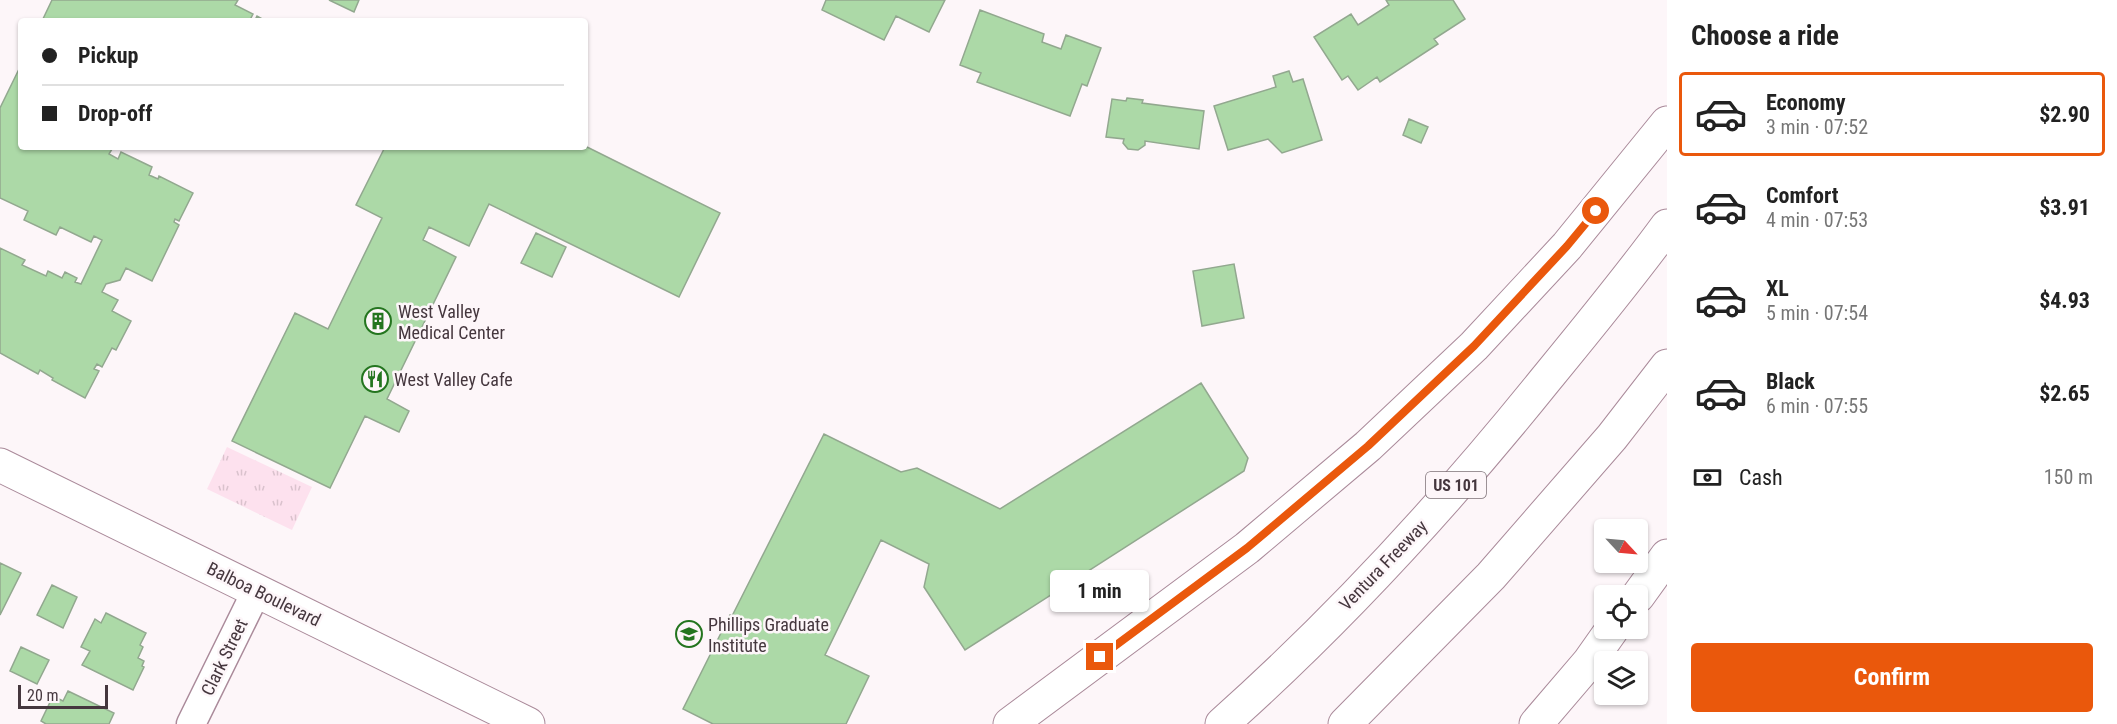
<!DOCTYPE html>
<meta charset="utf-8">
<style>
body{margin:0;font-family:"Roboto Condensed",sans-serif;background:#f6f6f6;color:#222;height:100vh;display:flex;flex-direction:column;font-size:22px;white-space:nowrap}
*{box-sizing:border-box;margin:0}
p{font-size:20px;color:#767676}
.icon{flex:none;width:33px;height:33px;fill:none;stroke:currentColor;stroke-width:2;stroke-linecap:round;stroke-linejoin:round}
.map{position:relative;flex:1;overflow:hidden}
.panel{display:flex;flex-direction:column;background:#fff;width:450px}
.panel>*{flex:none}
.top-card{position:absolute;left:18px;top:18px;width:570px;height:132px;border-radius:6px;box-shadow:0 2px 4px #0004;display:grid;align-content:center;height:132px;padding:0 24px;background:#fff}
.needle{width:39px;rotate:116deg}
.fabs{position:absolute;left:1594px;top:519px;display:grid;gap:12px}
.fabs a{display:grid;place-items:center;width:54px;height:54px;border-radius:6px;background:#fff;box-shadow:0 2px 4px #0004;font-size:30px}
.scale{position:absolute;left:18px;bottom:15px;width:90px;box-sizing:border-box;padding-left:6px;border:3px solid #45373e;border-top:0;font-size:16px;line-height:21px;white-space:nowrap;color:#45373e;-webkit-text-stroke:4px #fdf6f9;paint-order:stroke}
.end{position:absolute;width:27px;height:27px;margin:-14px;border:8px solid #ea580c;background:#fff;box-shadow:0 0 0 3px #fff}
.from{border-radius:50%}
.bubble{position:absolute;height:42px;border-radius:6px;background:#fff;box-shadow:0 2px 4px #0004;font-size:20px;font-weight:700;line-height:42px;text-align:center}
.top-card b{display:flex;align-items:center;gap:21px;height:57px;font-size:22px}
.top-card b+b{border-top:2px solid #e0e0e0}
.top-card i{width:15px;height:15px;background:#222}
ul{padding:0;list-style:none}
li{display:flex;align-items:center;gap:18px;height:84px;margin:0 12px 9px;padding:0 12px;border:3px solid transparent;border-radius:6px}
li div{flex:1}
li b{display:block;font-size:22px}
li em{font-style:normal;font-weight:700}
li.selected{border-color:#ea580c}
li>.icon{width:54px;height:54px;stroke-width:1.5}
h2{padding:0 24px;font-size:27px;line-height:72px}
.pay{display:flex;align-items:center;gap:15px;height:66px;padding:0 24px;font-size:22px}
.pay p{margin-inline-start:auto}
.action{display:flex;gap:12px;margin-top:auto;padding:12px 24px}
.action a{flex:1;height:69px;border-radius:6px;background:#ea580c;color:#fff;font-size:24px;font-weight:700;line-height:69px;text-align:center}
main{display:flex;flex:1;min-height:0}
.map>svg:first-child{display:block}
</style>
<main>
<div class="map">
<svg width="1667" height="724" viewBox="0 0 1667 724">
<defs>
<pattern id="grass-tufts" width="24" height="20" patternUnits="userSpaceOnUse" patternTransform="scale(1.5)"><rect width="24" height="20" fill="#fde1ee"/><path d="M3 7l-1-3M5 7V3M7 7l1-3M15 17l-1-3M17 17v-4M19 17l1-3" fill="none" stroke="#dac2cd"/></pattern>
</defs>
<rect width="100%" height="100%" fill="#fdf6f9"/>
<path fill="url(#grass-tufts)" d="M 227,447 L 312,487 L 292,530 L 207,489 Z"/>
<path fill="#acd9a7" stroke="#92a88f" stroke-width="1.5" d="M 52,0 L 238,0 L 235,5 L 253,14 L 251,18 L 255,20 L 257,16 L 266,21 L 42,21 Z
M 329,0 L 359,0 L 354,12 Z
M 826,0 L 945,0 L 929,32 L 896,16 L 884,40 L 822,10 Z
M 1386,0 L 1453,0 L 1465,19 L 1434,39 L 1438,44 L 1380,82 L 1377,77 L 1358,90 L 1348,76 L 1342,80 L 1314,37 L 1351,14 L 1358,25 L 1389,5 Z
M 980,10 L 1044,34 L 1042,42 L 1061,49 L 1066,35 L 1101,48 L 1087,86 L 1082,84 L 1070,116 L 977,82 L 981,73 L 960,65 Z
M 21,65 L 21,147 L 108,147 L 112,149 L 109,154 L 118,159 L 121,152 L 152,167 L 149,175 L 158,179 L 159,176 L 193,193 L 179,221 L 175,219 L 174,222 L 179,225 L 152,281 L 126,268 L 120,280 L 106,284 L 102,292 L 118,300 L 112,311 L 131,321 L 116,350 L 112,348 L 102,367 L 97,364 L 94,369 L 99,371 L 85,398 L 52,380 L 53,378 L 40,370 L 38,374 L 0,353 L 0,248 L 25,260 L 22,265 L 46,276 L 48,271 L 62,278 L 65,272 L 77,278 L 75,282 L 81,284 L 102,240 L 94,236 L 91,242 L 60,227 L 56,235 L 24,220 L 28,211 L 0,198 L 0,108 Z
M 1289,71 L 1293,82 L 1303,79 L 1322,140 L 1282,153 L 1268,139 L 1228,150 L 1214,106 L 1276,87 L 1273,76 Z
M 1127,98 L 1143,100 L 1142,103 L 1204,111 L 1199,149 L 1145,141 L 1145,145 L 1138,150 L 1128,149 L 1123,143 L 1124,139 L 1106,137 L 1112,99 L 1126,101 Z
M 1409,119 L 1428,127 L 1421,143 L 1403,135 Z
M 585,146 L 720,213 L 679,297 L 489,204 L 469,246 L 429,227 L 423,240 L 456,257 L 387,399 L 409,411 L 399,432 L 365,416 L 330,488 L 232,441 L 295,313 L 328,329 L 382,218 L 356,205 L 385,147 Z
M 536,233 L 566,247 L 552,277 L 521,263 Z
M 1234,264 L 1244,318 L 1202,326 L 1193,271 Z
M 1201,383 L 1248,458 L 1244,471 L 965,650 L 924,587 L 929,564 L 881,540 L 825,655 L 869,676 L 846,724 L 713,724 L 683,709 L 730,615 L 732,616 L 824,434 L 901,472 L 917,468 L 1000,509 Z
M 0,563 L 21,573 L 0,615 Z
M 52,585 L 77,597 L 63,628 L 37,615 Z
M 106,613 L 146,633 L 140,645 L 143,647 L 138,658 L 144,661 L 142,666 L 144,667 L 133,690 L 82,665 L 90,651 L 81,647 L 95,619 L 101,623 Z
M 21,647 L 49,660 L 37,684 L 10,671 Z
M 68,691 L 114,713 L 109,724 L 46,724 L 41,721 L 53,696 L 63,701 Z"/>
<g fill="none" stroke-linecap="round" stroke-linejoin="round">
<defs>
<path id="minor" d="M 191,724 L 257,590"/>
<path id="primary" d="M 0,465 L 528,724"/>
<path id="motorway" d="M 1638,596 L 1667,556
M 1010,724 L 1247,548 L 1368,446 L 1474,346 L 1567,246 L 1667,123
M 1222,724 C 1340,619 1447,502 1546,379 C 1587,329 1629,278 1667,226
M 1345,724 L 1491,576 L 1612,437 L 1667,366
M 1536,724 L 1589,662 L 1613,628"/>
</defs>
<use href="#minor" stroke="#aa8a9a" stroke-width="31"/>
<use href="#primary" stroke="#aa8a9a" stroke-width="35"/>
<use href="#motorway" stroke="#aa8a9a" stroke-width="35"/>
<use href="#minor" stroke="#fff" stroke-width="28"/>
<use href="#primary" stroke="#fff" stroke-width="33"/>
<use href="#motorway" stroke="#fff" stroke-width="33"/>
</g>
<g fill="none" stroke-linecap="round" stroke-linejoin="round">
<path stroke="#ea580c" stroke-width="8" d="M 1100,657 L 1247,548 L 1368,446 L 1474,346 L 1567,246 L 1596,211"/>
</g>
<defs>
<symbol id="building-ring" viewBox="-11 -11 22 22"><circle r="9.5" fill="#fdf6f9" stroke="#24751f" stroke-width="1.5"/><path d="M-4-6H4V6H1V3H-1V6H-4ZM-2.5-4.3h1.7v1.8h-1.7ZM.8-4.3h1.7v1.8H.8ZM-2.5-1h1.7V.8h-1.7ZM.8-1h1.7V.8H.8Z" fill="#24751f"/></symbol>
<symbol id="restaurant-ring" viewBox="-11 -11 22 22"><circle r="9.5" fill="#fdf6f9" stroke="#24751f" stroke-width="1.5"/><path d="M-5-6h1v4h1v-4h1v4h1v-4h1v5L-1.5 .5V6h-2V.5L-5-1ZM5-6V6H3V1.5H1.5Q1.5-4 5-6Z" fill="#24751f"/></symbol>
<symbol id="university-ring" viewBox="-11 -11 22 22"><circle r="9.5" fill="#fdf6f9" stroke="#24751f" stroke-width="1.5"/><path d="M0-5L7-2L0 1L-7-2ZM-4 1L0 2.5L4 1V4Q0 6-4 4Z" fill="#24751f"/></symbol>
</defs>
<g fill-rule="evenodd">
<use href="#building-ring" x="363" y="306" width="30" height="30"/>
<use href="#restaurant-ring" x="360" y="364" width="30" height="30"/>
<use href="#university-ring" x="674" y="619" width="30" height="30"/>
</g>
<g text-anchor="middle" dominant-baseline="central" stroke-width="5" stroke-linejoin="round" paint-order="stroke">
<rect fill="#fdf6f9" stroke="#7c7076" stroke-width="1.5" x="1426" y="472" width="60" height="26" rx="4.5"/>
<g font-size="16" font-weight="bold" fill="#45373e">
<text x="1456" y="485">US 101</text>
</g>
<g font-size="18" fill="#45373e" stroke="#fdf6f9" text-anchor="start">
<text x="398" y="311">West Valley<tspan x="398" dy="21">Medical Center</tspan></text>
<text x="394" y="379">West Valley Cafe</text>
<text x="708" y="624">Phillips Graduate<tspan x="708" dy="21">Institute</tspan></text>
</g>
<g font-size="18" fill="#45373e" stroke="#fdf6f9">
<text transform="translate(1383 565) rotate(-46)">Ventura Freeway</text>
<text transform="translate(264 594) rotate(26)">Balboa Boulevard</text>
<text transform="translate(224 657) rotate(-64)">Clark Street</text>
</g>
</g>
</svg>
<div class="fabs">
<a><svg class="needle" viewBox="-14 -14 28 28"><path d="M0-13l5 13h-10z" fill="#e53935"/><path d="M0 13l5-13h-10z" fill="#767676"/></svg></a>
<a><svg class="icon" aria-label="locate" viewBox="0 0 24 24"><circle cx="12" cy="12" r="6"/><path d="M12 2v4M12 18v4M2 12h4M18 12h4"/></svg></a>
<a><svg class="icon" aria-label="layers" viewBox="0 0 24 24"><path d="M12 4l9 5-9 5-9-5zM3 14l9 5 9-5"/></svg></a>
</div>
<div class="scale">20 m</div>
<i class="end from" style="left:1596px;top:211px"></i>
<i class="end" style="left:1100px;top:657px"></i>
<div class="bubble" style="left:1050px;top:570px;width:99px">1 min</div>
<div class="top-card">
<b><i class="from"></i>Pickup</b>
<b><i></i>Drop-off</b>
</div>
</div>
<section class="panel">
<h2>Choose a ride</h2>
<ul>
<li class="selected"><svg class="icon" aria-label="car" viewBox="0 0 24 24"><path d="M5 17H2v-5l4-1 3-4h7l3 4 3 1v5h-3M9 17h6M6 11h13"/><circle cx="7" cy="17" r="2"/><circle cx="17" cy="17" r="2"/></svg><div><b>Economy</b><p>3 min · 07:52</p></div><em>$2.90</em></li>
<li><svg class="icon" aria-label="car" viewBox="0 0 24 24"><path d="M5 17H2v-5l4-1 3-4h7l3 4 3 1v5h-3M9 17h6M6 11h13"/><circle cx="7" cy="17" r="2"/><circle cx="17" cy="17" r="2"/></svg><div><b>Comfort</b><p>4 min · 07:53</p></div><em>$3.91</em></li>
<li><svg class="icon" aria-label="car" viewBox="0 0 24 24"><path d="M5 17H2v-5l4-1 3-4h7l3 4 3 1v5h-3M9 17h6M6 11h13"/><circle cx="7" cy="17" r="2"/><circle cx="17" cy="17" r="2"/></svg><div><b>XL</b><p>5 min · 07:54</p></div><em>$4.93</em></li>
<li><svg class="icon" aria-label="car" viewBox="0 0 24 24"><path d="M5 17H2v-5l4-1 3-4h7l3 4 3 1v5h-3M9 17h6M6 11h13"/><circle cx="7" cy="17" r="2"/><circle cx="17" cy="17" r="2"/></svg><div><b>Black</b><p>6 min · 07:55</p></div><em>$2.65</em></li>
</ul>
<div class="pay"><svg class="icon" aria-label="cash" viewBox="0 0 24 24"><path d="M3 7h18v10H3z"/><circle cx="12" cy="12" r="2"/></svg>Cash<p>150 m</p></div>
<div class="action"><a>Confirm</a></div>
</section>
</main>
